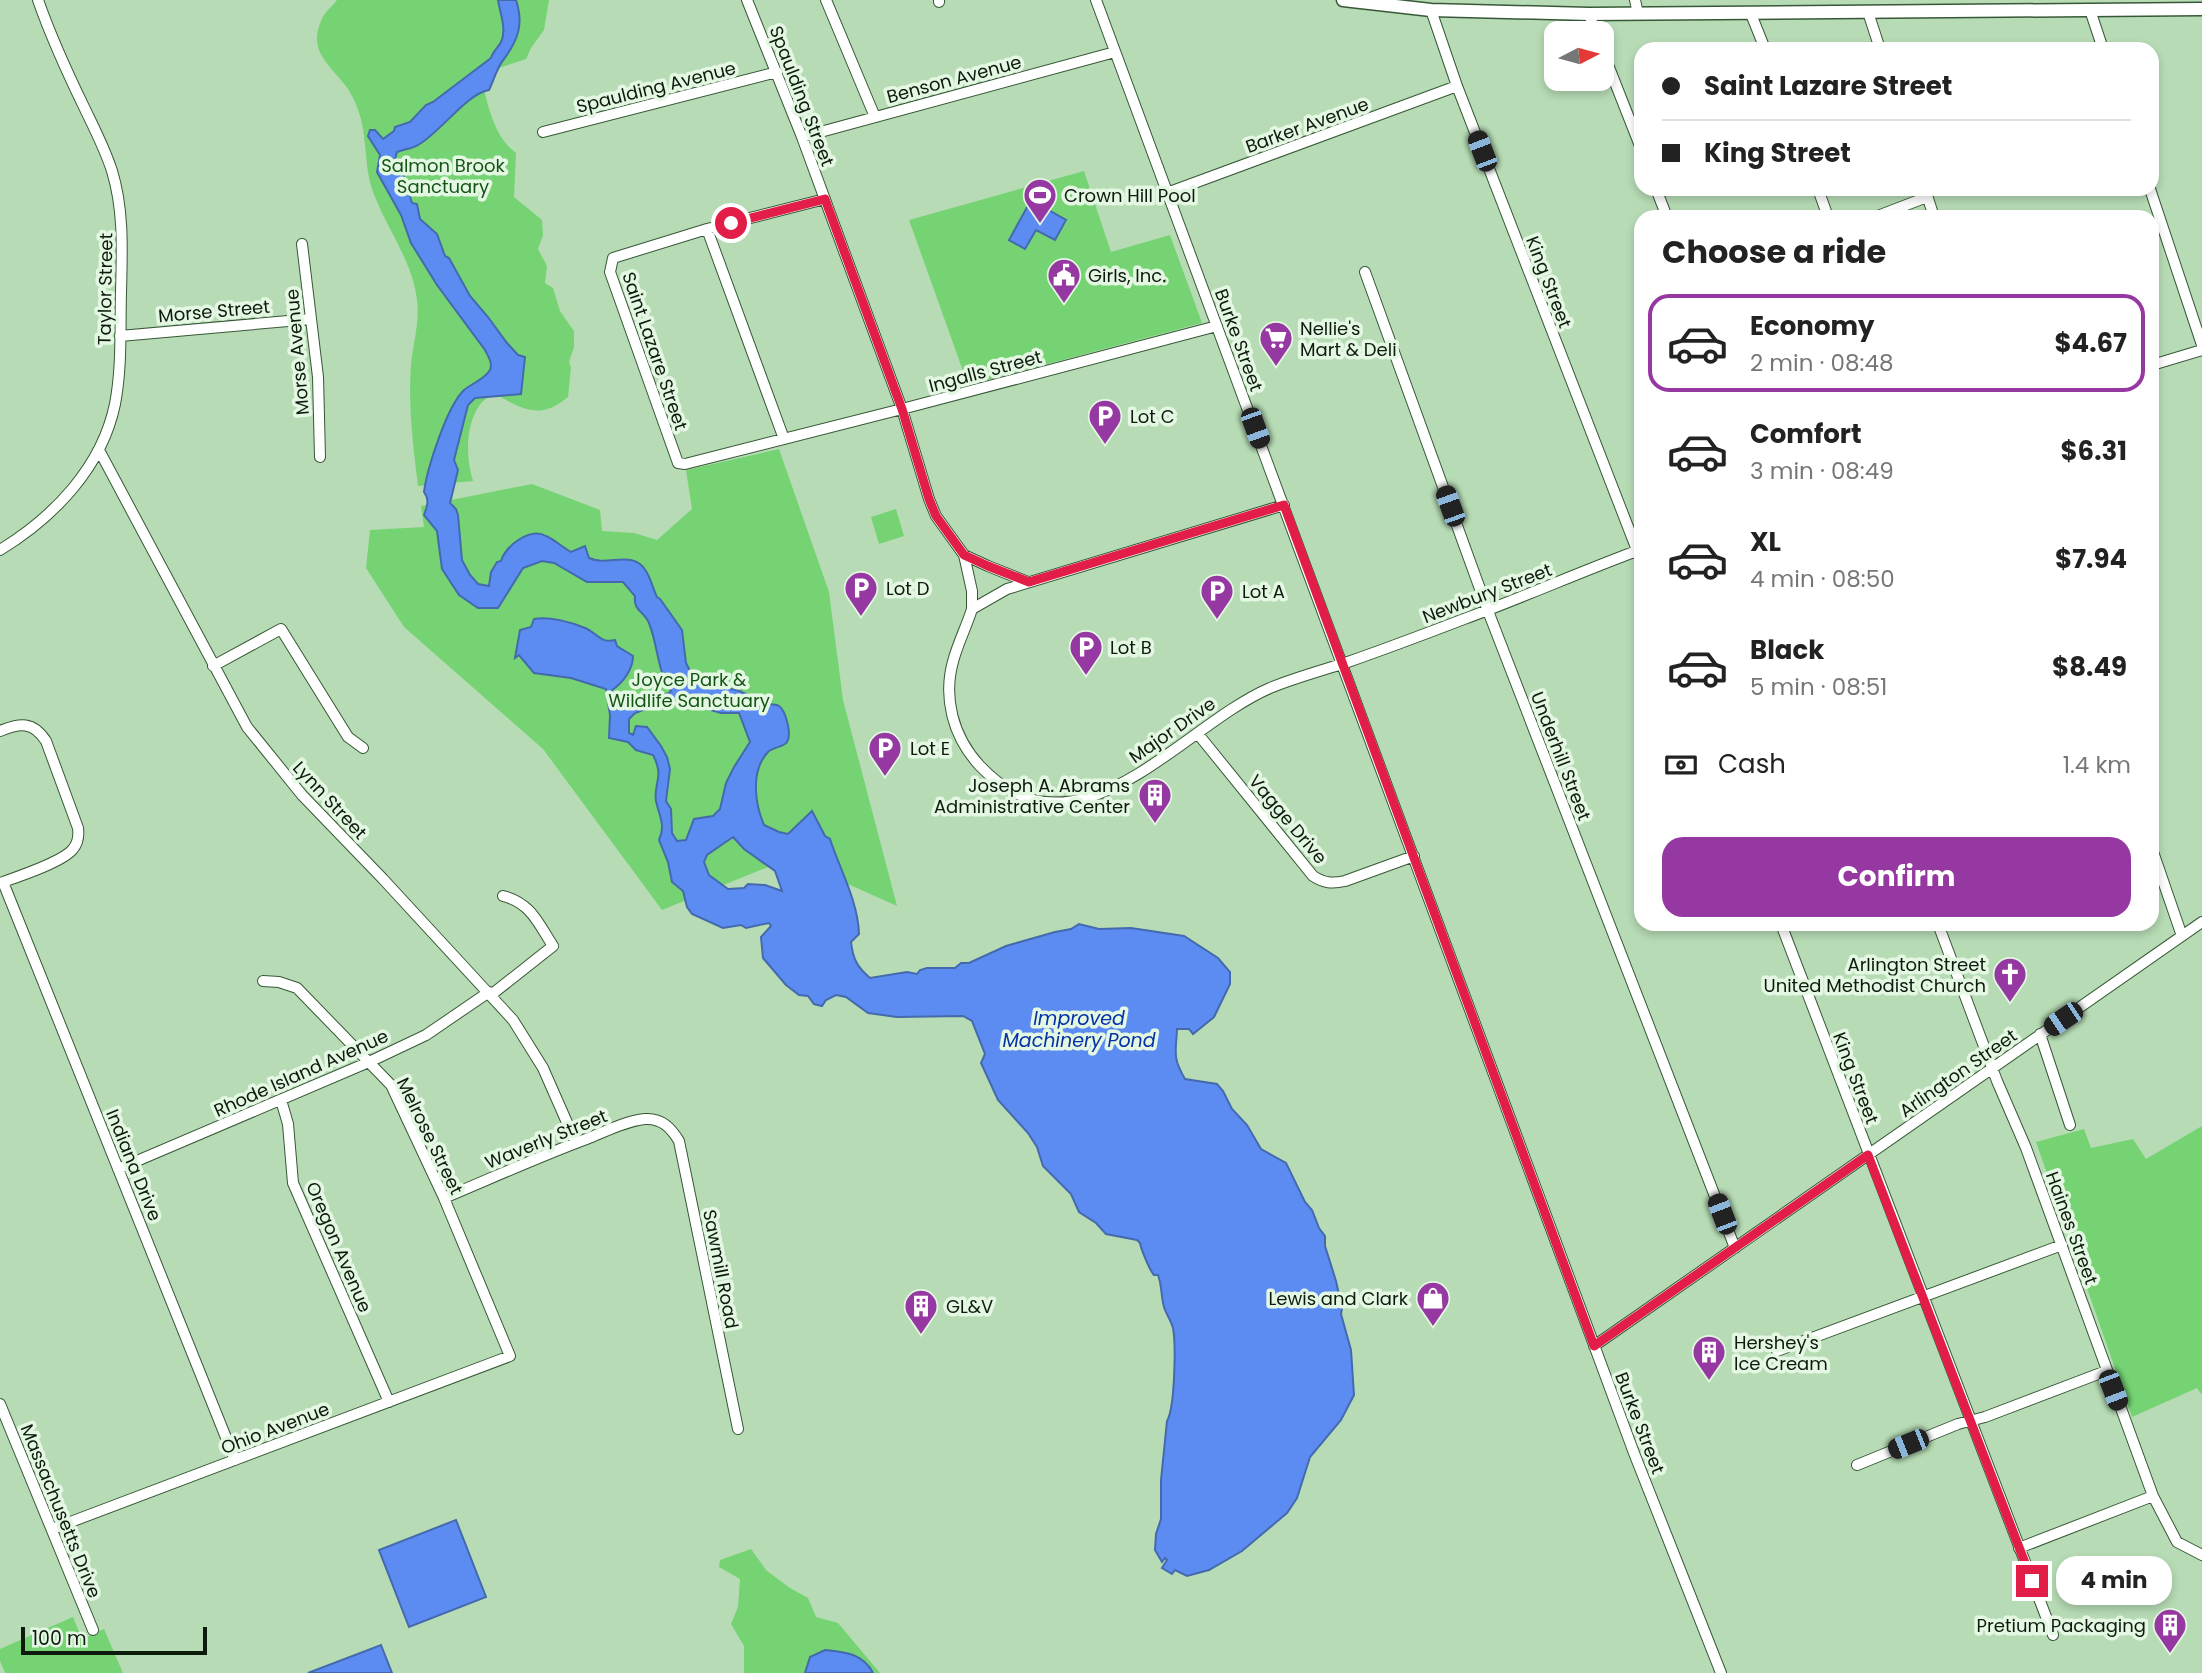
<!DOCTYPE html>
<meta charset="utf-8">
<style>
body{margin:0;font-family:Poppins,sans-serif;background:#f2f2f2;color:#222;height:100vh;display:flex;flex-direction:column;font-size:26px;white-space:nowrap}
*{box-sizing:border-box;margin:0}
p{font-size:23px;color:#767676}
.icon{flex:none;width:38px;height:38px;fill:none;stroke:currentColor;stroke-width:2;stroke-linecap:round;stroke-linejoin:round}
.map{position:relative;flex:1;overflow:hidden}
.panel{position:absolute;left:1634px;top:210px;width:525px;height:721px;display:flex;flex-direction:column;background:#fff;border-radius:21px;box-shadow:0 4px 10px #0003}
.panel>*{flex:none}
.guide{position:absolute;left:1634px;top:42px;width:525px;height:154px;border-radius:21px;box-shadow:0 4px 10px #0003;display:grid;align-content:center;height:154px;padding:0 28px;background:#fff}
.needle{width:46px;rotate:84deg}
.fabs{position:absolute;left:1544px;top:21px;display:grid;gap:14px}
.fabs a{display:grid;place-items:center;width:70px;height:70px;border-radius:14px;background:#fff;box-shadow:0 4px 10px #0003;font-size:35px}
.scale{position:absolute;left:21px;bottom:18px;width:186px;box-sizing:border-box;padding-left:7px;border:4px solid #0d1b0d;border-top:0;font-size:19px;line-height:24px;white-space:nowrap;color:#0d1b0d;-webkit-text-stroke:5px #e4f7e3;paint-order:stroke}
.end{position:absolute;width:32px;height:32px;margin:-16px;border:9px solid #e11d48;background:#fff;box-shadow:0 0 0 4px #fff}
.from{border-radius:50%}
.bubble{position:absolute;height:49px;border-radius:21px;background:#fff;box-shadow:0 4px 10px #0003;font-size:23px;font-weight:700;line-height:49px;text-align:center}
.car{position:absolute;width:21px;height:42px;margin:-21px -10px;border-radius:9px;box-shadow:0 0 5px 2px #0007;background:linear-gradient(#222 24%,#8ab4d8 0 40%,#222 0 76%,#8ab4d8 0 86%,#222 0)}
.guide b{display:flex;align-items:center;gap:24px;height:66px;font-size:26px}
.guide b+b{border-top:2px solid #e0e0e0}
.guide i{width:18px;height:18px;background:#222}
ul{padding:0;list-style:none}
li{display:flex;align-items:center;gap:21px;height:98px;margin:0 14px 10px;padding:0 14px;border:4px solid transparent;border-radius:21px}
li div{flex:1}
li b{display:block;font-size:26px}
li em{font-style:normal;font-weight:700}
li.active{border-color:#9638a1}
li>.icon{width:63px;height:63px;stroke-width:1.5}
h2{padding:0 28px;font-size:32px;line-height:84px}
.pay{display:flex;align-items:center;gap:18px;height:77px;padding:0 28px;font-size:26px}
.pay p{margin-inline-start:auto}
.primary-button{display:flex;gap:14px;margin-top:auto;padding:14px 28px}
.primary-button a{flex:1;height:80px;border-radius:21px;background:#9638a1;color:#fff;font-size:28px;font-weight:700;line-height:80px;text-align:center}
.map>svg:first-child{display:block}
</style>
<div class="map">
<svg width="2202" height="1673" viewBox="0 0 2202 1673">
<rect width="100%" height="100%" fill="#b7dcb5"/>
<path fill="#75d373" d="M 337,0 L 549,0 L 544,30 L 531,48 L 526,59 L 499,68 L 484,90 C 490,113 496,138 516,153 L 514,197 L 542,220 L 543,235 L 538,249 L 547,266 L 545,283 L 553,288 L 560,311 L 574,331 L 574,347 L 569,362 L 571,367 L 568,397 C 542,419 525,411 499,396 L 520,394 L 495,391 C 490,396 483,400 479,406 C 465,427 466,458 473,481 L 418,486 C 413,445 408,406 411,364 C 413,344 420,321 417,300 C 413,263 389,232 375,197 C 365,174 367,149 362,124 C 360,112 353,95 345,85 C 329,64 308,51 321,21 C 324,12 332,7 337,0 Z
M 1084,171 L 1111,252 L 1170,235 L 1202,323 L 968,385 L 909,220 Z
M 779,449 L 829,592 L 843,700 L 897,906 L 790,858 L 662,910 L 543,749 L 404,627 L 366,568 L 370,530 L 424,527 L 421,506 L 532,484 L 600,510 L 602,531 L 634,533 L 657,540 L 692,509 L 686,470 Z
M 896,509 L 904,536 L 879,544 L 871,517 Z
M 2202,1126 L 2202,1395 L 2197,1388 L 2132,1417 L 2036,1142 L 2084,1129 L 2091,1148 L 2133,1139 L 2146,1159 Z
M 751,1549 L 767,1571 L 790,1588 L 808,1598 L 816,1617 L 838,1623 L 880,1673 L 873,1673 L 870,1667 L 810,1657 L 805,1673 L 744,1673 L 744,1646 L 731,1624 L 738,1607 L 740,1579 L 719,1567 L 720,1560 Z
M 73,1617 L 82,1639 L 104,1629 L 123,1673 L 5,1673 L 0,1661 L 0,1649 Z"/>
<path fill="#5c8cf1" stroke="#446aad" stroke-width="2" fill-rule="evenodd" d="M 498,0 L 516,0 C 524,24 518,40 504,59 C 497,67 494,80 489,90 C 466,94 441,132 418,145 C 412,149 404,149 397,152 L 395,159 L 402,171 L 412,203 L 417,204 L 420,219 L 437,234 L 445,256 L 449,258 L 470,296 L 488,317 L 507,343 L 518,355 L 525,357 L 521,394 L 475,398 L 468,405 L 454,460 L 458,470 L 450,503 L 456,509 L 458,515 L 462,560 L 470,575 L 478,584 L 489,586 L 491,572 L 497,562 L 501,561 C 505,546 530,527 546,536 C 555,540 562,547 571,552 L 585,546 L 589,558 C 608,567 633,549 646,571 C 651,579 653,589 657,597 L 660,599 L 682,630 L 686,663 L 694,679 L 714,679 L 718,687 C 726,688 737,689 744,693 C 751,696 756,702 763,704 C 769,705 774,703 779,706 C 786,711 792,735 787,742 C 784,747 773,747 768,752 C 750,771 755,804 764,825 L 779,832 L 788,834 L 812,811 L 825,836 L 830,839 C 840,870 858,901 859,934 L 851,942 C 853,959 857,967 870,978 L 907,972 L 917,974 L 920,970 L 927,968 L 955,968 L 961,963 L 969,963 L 1006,946 L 1055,932 L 1071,929 L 1079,924 L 1099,929 L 1131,928 L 1184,936 L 1218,958 L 1230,972 L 1230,984 L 1214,1017 L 1193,1034 L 1189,1029 L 1177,1029 C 1176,1052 1172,1057 1185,1079 L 1217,1084 L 1223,1091 L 1232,1109 L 1247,1125 L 1261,1149 L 1286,1163 L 1305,1202 L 1312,1210 L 1319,1228 L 1325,1236 L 1325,1246 L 1336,1281 L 1342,1308 L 1341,1314 L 1351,1350 L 1354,1395 L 1341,1420 L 1310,1457 L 1297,1498 L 1287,1513 L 1242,1551 L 1209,1570 L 1187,1576 L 1175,1570 L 1172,1574 L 1162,1568 L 1167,1560 L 1165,1558 L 1162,1562 L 1155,1550 L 1156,1534 L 1161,1519 L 1161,1480 L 1167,1421 C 1175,1408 1176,1344 1173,1328 C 1171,1320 1166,1314 1164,1307 C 1161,1297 1162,1285 1158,1275 L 1154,1275 C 1150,1271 1141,1249 1140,1243 L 1137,1240 L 1106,1234 L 1096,1223 L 1079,1212 L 1071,1194 L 1043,1166 L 1037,1147 L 1028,1133 L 998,1100 L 981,1063 L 985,1054 L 972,1021 L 963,1016 L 897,1017 L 868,1013 L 846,997 L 836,995 L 826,1000 L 822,1006 L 814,1004 L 808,996 L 799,995 L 786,985 L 763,958 L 761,937 L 771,926 L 769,923 L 746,928 L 741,925 L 723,928 L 692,914 L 687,907 L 683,891 L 672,882 L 668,862 L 659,840 C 666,825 659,816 656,801 C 653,783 665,778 653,755 L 636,750 L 628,742 L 609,738 L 610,715 L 606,689 L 571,678 L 534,673 L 519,655 L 515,658 L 520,630 L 531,627 L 534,619 C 549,616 571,622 585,628 C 597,633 601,644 615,640 L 617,646 L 633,656 C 633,669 623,683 612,690 L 612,699 L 615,709 L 669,693 L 671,691 C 657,671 658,645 649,623 C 644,611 633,611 635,596 L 623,582 L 587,582 L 554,563 L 542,561 L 523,568 L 498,608 L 478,608 L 459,595 L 442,569 L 437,531 L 424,515 C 427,507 430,500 424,492 C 427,469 447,406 464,390 C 471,384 485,379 490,370 C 493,363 488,356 485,350 L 437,285 L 411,243 L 401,215 L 377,172 L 380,155 L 368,136 L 370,130 L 375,130 L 383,139 L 394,131 L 395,127 L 410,122 L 426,105 L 433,102 L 491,58 C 493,51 498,48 501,42 C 507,30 500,13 498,0 ZM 673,699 L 721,713 L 739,713 L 750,742 L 734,767 L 726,783 L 720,809 L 713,816 L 694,819 L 686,840 L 677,841 L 672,833 L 671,809 L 666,801 L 670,769 L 667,757 L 661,746 L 647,727 L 636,726 L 633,735 L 629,733 L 629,719 L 635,713 ZM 733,837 L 744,849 L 775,871 L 782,891 L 765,885 L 748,884 L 744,888 L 728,889 L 709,875 L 704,862 L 707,855 Z
M 1031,200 L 1066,220 L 1055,240 L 1036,230 L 1025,249 L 1009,240 Z
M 456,1520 L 486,1597 L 409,1627 L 379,1550 Z
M 381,1645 L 392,1673 L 308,1673 Z
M 825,1650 C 844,1652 863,1653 873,1673 L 805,1673 L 810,1657 Z"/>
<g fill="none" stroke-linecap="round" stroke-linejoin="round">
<defs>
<path id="minor" d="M 747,0 L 802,137 L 902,409 L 929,499 L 936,516 L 964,555
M 826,0 L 875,117
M 939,0 L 939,2
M 1096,0 L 1634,1453 L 1721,1673
M 1635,0 L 1638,14
M 1431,10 L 1457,86 L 1642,563
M 2090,10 L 2103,49
M 1868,12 L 1880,49
M 1589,14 L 1596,33
M 1751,14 L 1765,49
M 1601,47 L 1642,151
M 543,132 L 777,72
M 802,137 L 1115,52
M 1656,189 L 1667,217
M 1818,189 L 1828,217
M 1925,189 L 1934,217
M 2150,189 L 2202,345
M 1167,193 L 1457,86
M 825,199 L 707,229 L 613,258 L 610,272 L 678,463 L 685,464 L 902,409 L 1217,326
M 1875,217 L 1927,197
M 707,229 L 784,439
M 302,244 L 318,377 L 320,457
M 1365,272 L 1488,611 L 1735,1248
M 120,336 L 311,319
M 2152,365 L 2202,350
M 99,450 L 247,727 L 302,795 L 383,879 L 513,1020 L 543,1068 L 576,1143
M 1284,505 L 1007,589 L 972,609 C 967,625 959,641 954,658 C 942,697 953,737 980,766 C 1077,869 1181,726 1270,688 C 1294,678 1320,671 1345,663 C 1385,649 1425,634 1464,619 C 1524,597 1582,571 1642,549
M 0,550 C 54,517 102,467 115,404 C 122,368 120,329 121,292 C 122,251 124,210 112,171 C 105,149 94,128 84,107 C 67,72 51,37 38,0
M 972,609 L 972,591 L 964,555 L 988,566 L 1028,582
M 213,666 L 281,629 L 343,729 L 348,737 L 363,748
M 0,731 C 20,723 33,721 46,741 L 78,828 C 79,836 78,843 73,849 C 63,862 17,877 0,883
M 1198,734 L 1313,876 C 1324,883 1332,884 1345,881 L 1414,856
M 2152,849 L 2182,936
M 3,882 L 235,1460
M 1781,924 L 2053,1635
M 1938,924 L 1997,1081 L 2026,1148 L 2153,1496 L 2177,1542 L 2202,1555
M 491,995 L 553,946 C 538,923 531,903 503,896
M 2040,1034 L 2070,1125
M 281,1100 L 288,1124 L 293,1183 L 389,1402
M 118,1169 L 369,1062 L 426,1035 L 489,992
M 444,1198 C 492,1178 540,1156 589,1138 C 606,1131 626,1121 645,1119 C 662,1118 671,1128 679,1141 L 738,1429
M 1594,1346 L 2202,922
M 1777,1351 L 2062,1245
M 0,1404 L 93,1630
M 1857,1465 L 1958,1424 L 1985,1417 L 2106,1371
M 52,1529 L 510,1356 L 444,1198 L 391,1085 L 297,988 L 279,982 L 263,981
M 2019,1548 L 2153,1496"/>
<path id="tertiary" d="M 1343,0 L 1431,10 L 1589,14 L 2202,9"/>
</defs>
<use href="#minor" stroke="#375836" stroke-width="12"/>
<use href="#tertiary" stroke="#375836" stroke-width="15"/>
<use href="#minor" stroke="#fff" stroke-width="10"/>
<use href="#tertiary" stroke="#fff" stroke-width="12"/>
</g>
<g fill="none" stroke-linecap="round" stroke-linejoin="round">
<path stroke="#e11d48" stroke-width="9" d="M 731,223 L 825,199 L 902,409 L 929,499 L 936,516 L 964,555 L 988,566 L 1029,582 L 1284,505 L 1594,1346 L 1868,1155 L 2032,1581"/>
</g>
<defs>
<symbol id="stadium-pin" viewBox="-11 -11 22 30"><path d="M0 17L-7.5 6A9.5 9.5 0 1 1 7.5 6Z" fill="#9638a1" stroke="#e4f7e3"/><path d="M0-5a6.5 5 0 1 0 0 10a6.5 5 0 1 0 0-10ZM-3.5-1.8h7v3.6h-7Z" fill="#fff"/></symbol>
<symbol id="civic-pin" viewBox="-11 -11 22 30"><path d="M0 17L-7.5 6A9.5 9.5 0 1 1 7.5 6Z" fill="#9638a1" stroke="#e4f7e3"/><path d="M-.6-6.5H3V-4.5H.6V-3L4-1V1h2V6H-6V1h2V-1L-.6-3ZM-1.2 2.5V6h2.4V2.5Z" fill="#fff"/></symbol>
<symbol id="supermarket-pin" viewBox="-11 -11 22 30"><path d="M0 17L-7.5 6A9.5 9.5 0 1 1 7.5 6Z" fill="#9638a1" stroke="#e4f7e3"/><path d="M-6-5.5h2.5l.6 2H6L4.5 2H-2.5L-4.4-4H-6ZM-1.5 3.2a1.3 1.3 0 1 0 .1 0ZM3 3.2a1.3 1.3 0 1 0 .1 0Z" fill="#fff"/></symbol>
<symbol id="parking-pin" viewBox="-11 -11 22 30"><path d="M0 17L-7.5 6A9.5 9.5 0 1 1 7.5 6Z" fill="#9638a1" stroke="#e4f7e3"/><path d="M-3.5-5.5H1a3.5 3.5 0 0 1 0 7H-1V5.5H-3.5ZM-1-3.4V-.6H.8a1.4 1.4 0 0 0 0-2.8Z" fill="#fff"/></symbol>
<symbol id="building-pin" viewBox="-11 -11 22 30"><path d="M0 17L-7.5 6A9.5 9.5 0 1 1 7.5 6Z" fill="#9638a1" stroke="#e4f7e3"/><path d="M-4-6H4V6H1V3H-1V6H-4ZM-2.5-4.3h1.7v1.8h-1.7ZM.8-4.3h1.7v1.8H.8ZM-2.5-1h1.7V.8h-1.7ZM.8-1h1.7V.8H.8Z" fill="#fff"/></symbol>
<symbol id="church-pin" viewBox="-11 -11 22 30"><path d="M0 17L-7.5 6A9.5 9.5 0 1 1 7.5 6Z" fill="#9638a1" stroke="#e4f7e3"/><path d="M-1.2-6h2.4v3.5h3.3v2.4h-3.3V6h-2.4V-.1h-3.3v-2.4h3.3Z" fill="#fff"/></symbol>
<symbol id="shop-pin" viewBox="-11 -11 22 30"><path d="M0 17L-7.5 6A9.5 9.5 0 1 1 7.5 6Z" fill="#9638a1" stroke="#e4f7e3"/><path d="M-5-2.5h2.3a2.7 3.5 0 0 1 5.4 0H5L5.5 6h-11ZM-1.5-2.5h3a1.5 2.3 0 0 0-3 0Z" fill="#fff"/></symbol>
</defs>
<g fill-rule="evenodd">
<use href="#stadium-pin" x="1021" y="176" width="38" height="52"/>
<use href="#civic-pin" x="1045" y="256" width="38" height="52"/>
<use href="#supermarket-pin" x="1257" y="319" width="38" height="52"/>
<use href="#parking-pin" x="1086" y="397" width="38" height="52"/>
<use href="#parking-pin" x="842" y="569" width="38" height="52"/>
<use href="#parking-pin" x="1198" y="572" width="38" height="52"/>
<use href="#parking-pin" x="1067" y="628" width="38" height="52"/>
<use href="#parking-pin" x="866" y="729" width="38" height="52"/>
<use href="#building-pin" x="1136" y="776" width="38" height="52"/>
<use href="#church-pin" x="1991" y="955" width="38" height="52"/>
<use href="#shop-pin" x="1414" y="1279" width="38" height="52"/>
<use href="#building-pin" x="902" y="1287" width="38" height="52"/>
<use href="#building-pin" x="1690" y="1333" width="38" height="52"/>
<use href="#building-pin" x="2151" y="1606" width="38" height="52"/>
</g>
<g text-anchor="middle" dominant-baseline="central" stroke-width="7" stroke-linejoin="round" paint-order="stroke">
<g font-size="18" fill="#0d1b0d" stroke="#e4f7e3">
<text transform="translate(954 79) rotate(-15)">Benson Avenue</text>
<text transform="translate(656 87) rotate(-14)">Spaulding Avenue</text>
<text transform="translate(802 96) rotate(69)">Spaulding Street</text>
<text transform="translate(1307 125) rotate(-20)">Barker Avenue</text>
<text transform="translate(1549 282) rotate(69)">King Street</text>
<text transform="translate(105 289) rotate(-89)">Taylor Street</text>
<text transform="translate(214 311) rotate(-5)">Morse Street</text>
<text transform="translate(1239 340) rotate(70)">Burke Street</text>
<text transform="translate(655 351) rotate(71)">Saint Lazare Street</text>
<text transform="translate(297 352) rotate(-95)">Morse Avenue</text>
<text transform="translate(985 371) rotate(-15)">Ingalls Street</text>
<text transform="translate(1487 593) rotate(-21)">Newbury Street</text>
<text transform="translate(1172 730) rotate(-35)">Major Drive</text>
<text transform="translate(1561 756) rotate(69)">Underhill Street</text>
<text transform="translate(330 800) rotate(47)">Lynn Street</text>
<text transform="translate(1288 819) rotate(50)">Vagge Drive</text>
<text transform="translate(301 1073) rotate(-24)">Rhode Island Avenue</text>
<text transform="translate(1958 1073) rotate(-35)">Arlington Street</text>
<text transform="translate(1856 1078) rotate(69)">King Street</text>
<text transform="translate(430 1136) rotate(64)">Melrose Street</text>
<text transform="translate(546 1139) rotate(-22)">Waverly Street</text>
<text transform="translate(134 1165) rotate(68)">Indiana Drive</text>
<text transform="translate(2072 1228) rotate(70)">Haines Street</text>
<text transform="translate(339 1247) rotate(67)">Oregon Avenue</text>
<text transform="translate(721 1269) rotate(79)">Sawmill Road</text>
<text transform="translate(1640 1423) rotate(69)">Burke Street</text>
<text transform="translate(275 1428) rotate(-21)">Ohio Avenue</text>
<text transform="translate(61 1511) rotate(68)">Massachusetts Drive</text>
</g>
<g font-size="18" fill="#145516" stroke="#e4f7e3">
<text x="443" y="165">Salmon Brook<tspan x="443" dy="21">Sanctuary</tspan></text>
<text x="689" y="679">Joyce Park &amp;<tspan x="689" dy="21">Wildlife Sanctuary</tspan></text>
</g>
<g font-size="18" fill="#0d1b0d" stroke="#e4f7e3" text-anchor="start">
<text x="1064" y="195">Crown Hill Pool</text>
<text x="1088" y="275">Girls, Inc.</text>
<text x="1300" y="328">Nellie's<tspan x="1300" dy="21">Mart &amp; Deli</tspan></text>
<text x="1130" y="416">Lot C</text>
<text x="886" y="588">Lot D</text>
<text x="1242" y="591">Lot A</text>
<text x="1110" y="647">Lot B</text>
<text x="910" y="748">Lot E</text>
<text x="1130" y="785" text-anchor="end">Joseph A. Abrams<tspan x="1130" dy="21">Administrative Center</tspan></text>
<text x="1986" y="964" text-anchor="end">Arlington Street<tspan x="1986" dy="21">United Methodist Church</tspan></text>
<text x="1408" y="1298" text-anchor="end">Lewis and Clark</text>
<text x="946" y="1306">GL&amp;V</text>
<text x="1734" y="1342">Hershey's<tspan x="1734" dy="21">Ice Cream</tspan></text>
<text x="2146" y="1625" text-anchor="end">Pretium Packaging</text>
</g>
<g font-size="19" font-style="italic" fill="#0532a6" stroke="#e4f7e3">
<text x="1079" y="1018">Improved<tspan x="1079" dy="22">Machinery Pond</tspan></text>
</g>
</g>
</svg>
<div class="fabs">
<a><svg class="needle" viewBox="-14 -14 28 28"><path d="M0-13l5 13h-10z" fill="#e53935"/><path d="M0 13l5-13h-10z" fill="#767676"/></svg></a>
</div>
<div class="scale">100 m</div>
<i class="end from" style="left:731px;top:223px"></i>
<i class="end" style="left:2032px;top:1581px"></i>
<div class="bubble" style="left:2056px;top:1556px;width:116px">4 min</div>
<i class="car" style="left:1482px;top:151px;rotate:339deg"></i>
<i class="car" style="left:1255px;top:428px;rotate:160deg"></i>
<i class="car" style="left:1450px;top:506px;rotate:340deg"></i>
<i class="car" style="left:2063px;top:1019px;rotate:236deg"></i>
<i class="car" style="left:1722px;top:1214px;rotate:339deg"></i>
<i class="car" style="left:2113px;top:1390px;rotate:159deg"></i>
<i class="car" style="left:1908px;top:1444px;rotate:248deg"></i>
<div class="guide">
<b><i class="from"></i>Saint Lazare Street</b>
<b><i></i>King Street</b>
</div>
<section class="panel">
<h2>Choose a ride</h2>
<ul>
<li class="active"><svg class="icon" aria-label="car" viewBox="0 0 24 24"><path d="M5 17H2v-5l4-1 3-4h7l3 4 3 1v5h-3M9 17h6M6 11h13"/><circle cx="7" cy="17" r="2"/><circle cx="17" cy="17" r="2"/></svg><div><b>Economy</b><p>2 min · 08:48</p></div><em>$4.67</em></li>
<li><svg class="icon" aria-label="car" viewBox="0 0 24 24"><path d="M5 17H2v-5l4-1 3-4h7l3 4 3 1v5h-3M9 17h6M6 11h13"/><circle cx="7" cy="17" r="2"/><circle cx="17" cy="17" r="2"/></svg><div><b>Comfort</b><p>3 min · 08:49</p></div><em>$6.31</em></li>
<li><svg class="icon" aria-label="car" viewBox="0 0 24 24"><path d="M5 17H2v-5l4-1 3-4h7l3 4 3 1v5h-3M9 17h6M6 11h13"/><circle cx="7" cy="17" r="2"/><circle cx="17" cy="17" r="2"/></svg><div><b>XL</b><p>4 min · 08:50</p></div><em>$7.94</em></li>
<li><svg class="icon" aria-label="car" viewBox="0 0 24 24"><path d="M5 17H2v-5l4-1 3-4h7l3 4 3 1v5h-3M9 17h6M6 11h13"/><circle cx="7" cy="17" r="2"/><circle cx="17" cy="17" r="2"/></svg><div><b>Black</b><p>5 min · 08:51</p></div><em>$8.49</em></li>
</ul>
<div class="pay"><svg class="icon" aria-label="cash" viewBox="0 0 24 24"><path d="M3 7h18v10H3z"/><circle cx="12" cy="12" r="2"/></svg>Cash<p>1.4 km</p></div>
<div class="primary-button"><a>Confirm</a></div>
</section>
</div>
